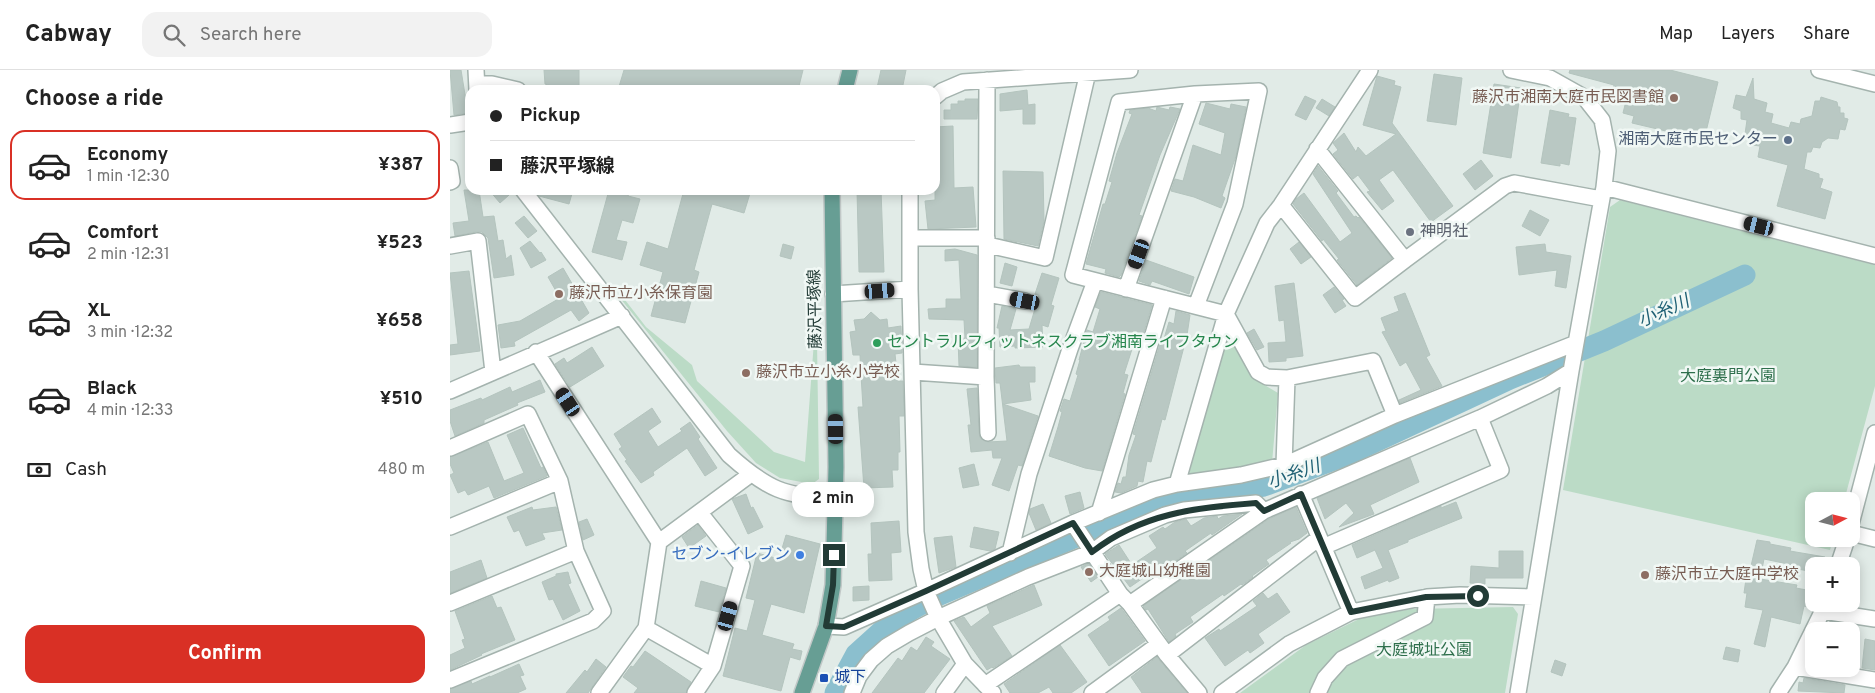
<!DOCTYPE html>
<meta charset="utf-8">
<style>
body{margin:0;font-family:Overpass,"Noto Sans JP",sans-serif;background:#f2f2f2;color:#222;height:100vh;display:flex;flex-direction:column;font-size:19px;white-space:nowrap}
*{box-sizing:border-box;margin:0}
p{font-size:16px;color:#767676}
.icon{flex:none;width:28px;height:28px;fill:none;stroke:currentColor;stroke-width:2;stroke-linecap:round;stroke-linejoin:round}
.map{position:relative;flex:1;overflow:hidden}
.panel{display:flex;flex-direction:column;background:#fff;width:450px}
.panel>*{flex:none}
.hud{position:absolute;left:15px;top:15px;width:475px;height:110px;border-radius:15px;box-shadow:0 2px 12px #0003;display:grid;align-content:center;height:110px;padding:0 25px;background:#fff}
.needle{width:32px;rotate:83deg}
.tools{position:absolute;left:1355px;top:422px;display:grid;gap:10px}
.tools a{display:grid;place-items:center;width:55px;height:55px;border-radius:10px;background:#fff;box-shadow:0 2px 12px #0003;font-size:25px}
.end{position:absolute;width:22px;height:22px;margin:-11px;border:6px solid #223b36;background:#fff;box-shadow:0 0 0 2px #fff}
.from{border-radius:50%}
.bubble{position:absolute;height:35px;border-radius:15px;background:#fff;box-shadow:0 2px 12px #0003;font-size:16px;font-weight:700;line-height:35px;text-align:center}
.car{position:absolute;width:15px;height:30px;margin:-15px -8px;border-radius:6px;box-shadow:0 0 4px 1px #0007;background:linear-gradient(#222 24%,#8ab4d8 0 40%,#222 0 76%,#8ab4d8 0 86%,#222 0)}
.hud b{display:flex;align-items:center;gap:18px;height:48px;font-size:19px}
.hud b+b{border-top:1px solid #e0e0e0}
.hud i{width:12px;height:12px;background:#222}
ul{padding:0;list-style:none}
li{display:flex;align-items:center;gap:15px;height:70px;margin:0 10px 8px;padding:0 15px;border:2px solid transparent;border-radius:15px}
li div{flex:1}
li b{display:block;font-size:19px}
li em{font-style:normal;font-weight:700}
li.active{border-color:#d93025}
li>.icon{width:45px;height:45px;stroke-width:1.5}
h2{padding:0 25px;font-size:22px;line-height:60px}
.pay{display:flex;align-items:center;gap:12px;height:55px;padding:0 25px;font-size:19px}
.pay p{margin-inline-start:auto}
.button{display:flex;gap:10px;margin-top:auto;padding:10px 25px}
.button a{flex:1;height:58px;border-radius:15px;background:#d93025;color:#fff;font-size:20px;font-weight:700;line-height:58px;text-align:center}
header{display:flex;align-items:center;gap:30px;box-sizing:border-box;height:70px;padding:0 25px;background:#fff;border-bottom:1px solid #e0e0e0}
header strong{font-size:24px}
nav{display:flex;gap:28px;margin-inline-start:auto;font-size:18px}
.search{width:350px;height:45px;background:#f2f2f2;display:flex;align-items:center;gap:12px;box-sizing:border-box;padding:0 18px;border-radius:15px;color:#767676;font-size:19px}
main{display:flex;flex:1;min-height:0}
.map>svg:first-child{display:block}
</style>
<header>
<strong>Cabway</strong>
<div class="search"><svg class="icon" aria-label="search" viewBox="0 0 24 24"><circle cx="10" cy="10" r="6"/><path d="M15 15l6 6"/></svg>Search here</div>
<nav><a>Map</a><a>Layers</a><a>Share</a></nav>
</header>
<main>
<section class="panel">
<h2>Choose a ride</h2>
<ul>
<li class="active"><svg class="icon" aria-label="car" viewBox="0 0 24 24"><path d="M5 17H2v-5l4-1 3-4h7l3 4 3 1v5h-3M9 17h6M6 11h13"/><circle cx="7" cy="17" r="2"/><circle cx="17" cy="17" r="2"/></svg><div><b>Economy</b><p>1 min · 12:30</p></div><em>¥387</em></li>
<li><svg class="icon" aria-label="car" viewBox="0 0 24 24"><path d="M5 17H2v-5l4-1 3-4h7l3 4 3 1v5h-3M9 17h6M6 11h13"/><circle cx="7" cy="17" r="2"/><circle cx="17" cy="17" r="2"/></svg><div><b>Comfort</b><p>2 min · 12:31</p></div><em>¥523</em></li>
<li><svg class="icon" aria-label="car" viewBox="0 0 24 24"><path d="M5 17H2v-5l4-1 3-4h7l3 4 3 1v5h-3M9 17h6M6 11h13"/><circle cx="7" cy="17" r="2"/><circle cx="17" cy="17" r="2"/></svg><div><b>XL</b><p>3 min · 12:32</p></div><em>¥658</em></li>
<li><svg class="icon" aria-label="car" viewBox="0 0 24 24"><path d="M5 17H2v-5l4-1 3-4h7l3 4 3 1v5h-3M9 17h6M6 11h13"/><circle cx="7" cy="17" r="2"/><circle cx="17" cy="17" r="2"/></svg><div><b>Black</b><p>4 min · 12:33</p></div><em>¥510</em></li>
</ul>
<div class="pay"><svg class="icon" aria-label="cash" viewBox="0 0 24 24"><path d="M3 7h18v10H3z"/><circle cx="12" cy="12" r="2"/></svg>Cash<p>480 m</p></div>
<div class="button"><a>Confirm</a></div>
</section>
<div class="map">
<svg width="1425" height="623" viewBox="0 0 1425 623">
<rect width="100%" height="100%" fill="#e1ebe7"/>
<path fill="#bbdbc6" d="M 1170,130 L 1425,195 L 1425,316 L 1394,431 L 1364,431 L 1364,469 L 1383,469 L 1380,480 L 1113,420 L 1160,137 Z
M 172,226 L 196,257 L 242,295 L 247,311 L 324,382 L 355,392 L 364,271 L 367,270 L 369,409 L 362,414 L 330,408 L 306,393 L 277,361 L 170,228 Z
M 774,265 L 779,265 L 803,308 L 828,323 L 822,393 L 742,410 L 739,404 Z
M 1063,537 L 1068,544 L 1055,623 L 790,623 L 856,575 L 909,549 L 961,539 Z"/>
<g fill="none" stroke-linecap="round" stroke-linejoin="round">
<path stroke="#8bbfce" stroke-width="21" d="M 385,623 L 406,584 L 437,556 L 463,539 L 485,527 L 699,436 L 715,431 L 814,416 L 895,386 L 1060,309 L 1154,271 L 1295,205"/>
</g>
<path fill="#b9c8c3" stroke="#b4c4be" d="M 0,0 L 11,0 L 18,43 L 4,45 Z
M 94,0 L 129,0 L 129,20 L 114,20 L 95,14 Z
M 174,0 L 353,0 L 348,20 L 168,20 Z
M 431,0 L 456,0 L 452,20 L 427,18 Z
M 1120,0 L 1220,0 L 1268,12 L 1254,70 L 1182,53 L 1184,46 L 1173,43 L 1176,31 L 1161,27 L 1164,15 L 1119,3 Z
M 984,4 L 1012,8 L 1006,55 L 977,51 Z
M 927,6 L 945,11 L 944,15 L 951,17 L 942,53 L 1003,136 L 981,152 L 943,100 L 929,110 L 944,131 L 932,140 L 917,122 L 920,121 L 908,105 L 903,109 L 883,84 L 888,80 L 883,73 L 894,63 L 906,82 L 908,77 L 916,86 L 946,64 L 913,55 Z
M 1303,8 L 1304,29 L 1317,33 L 1315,42 L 1323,44 L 1321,53 L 1339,58 L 1341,52 L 1350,54 L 1351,49 L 1362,46 L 1365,31 L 1370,31 L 1371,27 L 1387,32 L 1388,37 L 1390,37 L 1390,43 L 1394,43 L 1394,48 L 1398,49 L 1395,60 L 1390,59 L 1388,69 L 1378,68 L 1372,72 L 1370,78 L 1363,77 L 1361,82 L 1357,82 L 1354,99 L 1369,104 L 1369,108 L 1373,109 L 1370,118 L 1382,122 L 1375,149 L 1327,136 L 1338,95 L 1308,87 L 1310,76 L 1302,75 L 1302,66 L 1295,64 L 1297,50 L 1291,49 L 1291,41 L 1283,38 L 1286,25 L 1296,27 Z
M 1044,14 L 1071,18 L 1061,88 L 1033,83 Z
M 577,20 L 578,35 L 585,34 L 585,54 L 573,54 L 573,39 L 550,41 L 550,24 Z
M 855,26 L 866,31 L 856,50 L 845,45 Z
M 515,29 L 528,29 L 527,49 L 494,49 L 494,40 L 501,40 L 501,34 L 508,34 L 508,31 L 515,31 Z
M 872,29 L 885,37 L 879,46 L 866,38 Z
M 756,33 L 780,39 L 781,34 L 796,37 L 786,86 L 772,126 L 775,128 L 771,138 L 744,127 L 721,121 L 725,109 L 733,111 L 743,75 L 771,85 L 775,63 L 749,54 Z
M 707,37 L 719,40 L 720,37 L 730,39 L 710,85 L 689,145 L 692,146 L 671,205 L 669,207 L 655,203 L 656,199 L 636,194 L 653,134 L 655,134 L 662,112 L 659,111 L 667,83 L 682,44 L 679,43 L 680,40 L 698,38 L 706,41 Z
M 1100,40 L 1119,44 L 1118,47 L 1126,48 L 1119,95 L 1110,93 L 1110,96 L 1091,93 Z
M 503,56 L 504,118 L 523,117 L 526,157 L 478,159 L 475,131 L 485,130 L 485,102 L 486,102 L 485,57 Z
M 1031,90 L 1043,106 L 1025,120 L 1013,104 Z
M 868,96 L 888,121 L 886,123 L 904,147 L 906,146 L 908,148 L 909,147 L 942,188 L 907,215 L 887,190 L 889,189 L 873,169 L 872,171 L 843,134 L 846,129 L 854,123 L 890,172 L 902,163 L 863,104 Z
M 553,101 L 593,102 L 594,151 L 588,176 L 554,169 Z
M 14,120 L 29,120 L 33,147 L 44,146 L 48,171 L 53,170 L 56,189 L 61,185 L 64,205 L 44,208 L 38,168 L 32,162 L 26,162 L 5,166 L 3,153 L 19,151 Z
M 39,120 L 55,120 L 59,125 L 50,133 Z
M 85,120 L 123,120 L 119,134 L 89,126 Z
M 159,120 L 180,120 L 178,126 L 190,129 L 183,153 L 172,150 L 166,170 L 177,172 L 172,190 L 142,182 Z
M 234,120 L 301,120 L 294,143 L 262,134 L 244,200 L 249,202 L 235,253 L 201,246 L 213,202 L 190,195 L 197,172 L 218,179 Z
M 407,120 L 431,120 L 434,202 L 409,202 Z
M 1080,140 L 1099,150 L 1090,166 L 1072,156 Z
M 74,146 L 87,161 L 78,168 L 65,153 Z
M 80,171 L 90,183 L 91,182 L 96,190 L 81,198 L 70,178 Z
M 849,172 L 861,187 L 851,194 L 840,179 Z
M 333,174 L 344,177 L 341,189 L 330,186 Z
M 1095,174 L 1096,182 L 1121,186 L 1116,218 L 1105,216 L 1107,200 L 1069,205 L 1066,177 Z
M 505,179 L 527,185 L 527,297 L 509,296 L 508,269 L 515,268 L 514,250 L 479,249 L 478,239 L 496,238 L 496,229 L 511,229 L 509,190 L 495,191 L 495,180 Z
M 696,190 L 744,207 L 739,224 L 702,211 L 700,215 L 689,211 Z
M 555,193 L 567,197 L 562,216 L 550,213 Z
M 113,198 L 139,243 L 129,251 L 121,240 L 64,272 L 65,276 L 51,278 L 48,255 L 70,251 L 110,228 L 98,207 Z
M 19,201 L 30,281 L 0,285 L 0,275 L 8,274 L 0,203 Z
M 592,203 L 609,208 L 601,235 L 604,236 L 598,257 L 592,255 L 593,277 L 565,278 L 565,276 L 550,277 L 549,258 L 547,258 L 552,236 L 566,239 L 560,260 L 579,259 L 589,225 L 585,224 Z
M 844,213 L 853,286 L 836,288 L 836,291 L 819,292 L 818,273 L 836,272 L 834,250 L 829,251 L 825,216 Z
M 884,217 L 894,229 L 892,230 L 896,236 L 885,243 L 873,225 Z
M 651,222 L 702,235 L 689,278 L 683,276 L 674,304 L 678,305 L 673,323 L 675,324 L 652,401 L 635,398 L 599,386 L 608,357 L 612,342 L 610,341 L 614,329 L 620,331 L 628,305 L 626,304 L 630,290 L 629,290 L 637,260 L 643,262 L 650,239 L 645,237 Z
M 955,223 L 980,285 L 976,287 L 992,316 L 950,333 L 949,330 L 971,320 L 956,292 L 950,296 L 937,271 L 932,262 L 936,261 L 931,248 L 949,241 L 944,227 Z
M 726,241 L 740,245 L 737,265 L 715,350 L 712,349 L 701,392 L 697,391 L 693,412 L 688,411 L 687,416 L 671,423 L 665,422 L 668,413 L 671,414 L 673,407 L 676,407 L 679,385 L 686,365 L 683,364 L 711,271 L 713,272 L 719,252 L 724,254 Z
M 421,242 L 430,250 L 437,249 L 438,258 L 451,256 L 452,283 L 445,284 L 448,311 L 453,311 L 454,346 L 449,346 L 450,382 L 448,382 L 448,400 L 442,400 L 443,417 L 414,418 L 408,337 L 413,337 L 411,305 L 410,285 L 403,285 L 400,262 L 406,261 L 404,250 L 414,249 Z
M 804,259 L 814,277 L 807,280 L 797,263 Z
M 142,277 L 154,296 L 120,317 L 105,294 L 114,288 L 117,293 Z
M 569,295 L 570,297 L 585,297 L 585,312 L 579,312 L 581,330 L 553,334 L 588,346 L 572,396 L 568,395 L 559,421 L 542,415 L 552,388 L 543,388 L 542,380 L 521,382 L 518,355 L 521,355 L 517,319 L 527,318 L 529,363 L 530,368 L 538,372 L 557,371 L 550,313 L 546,313 L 545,298 Z
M 90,310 L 95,322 L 67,333 L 68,335 L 34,350 L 34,353 L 5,366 L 0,351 L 0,340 L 31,328 L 32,330 L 60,317 L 62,322 Z
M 202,338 L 211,352 L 198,361 L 208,377 L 232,361 L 230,359 L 240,352 L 250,367 L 248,369 L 267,398 L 255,406 L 237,378 L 203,402 L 204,405 L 191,413 L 175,391 L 177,390 L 169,379 L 172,377 L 164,364 Z
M 73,358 L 91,398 L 93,397 L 97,406 L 44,428 L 39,416 L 18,425 L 15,420 L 8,423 L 0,405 L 4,403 L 0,394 L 0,387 L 38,372 L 54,411 L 74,403 L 57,365 Z
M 960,388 L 969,412 L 920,435 L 924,444 L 889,457 L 904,443 L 896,433 L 875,449 L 867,428 Z
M 524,394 L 529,415 L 513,418 L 509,398 Z
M 630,422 L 634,438 L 620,444 L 615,426 Z
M 296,424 L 301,438 L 303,437 L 313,457 L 298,464 L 282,429 Z
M 1006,432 L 1012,448 L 958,470 L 958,472 L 938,480 L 949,508 L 939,512 L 938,510 L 915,519 L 911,507 L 933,498 L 925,480 L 907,488 L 902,475 L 991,436 L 991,438 Z
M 593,434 L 601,453 L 586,460 L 579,443 L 580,439 Z
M 82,437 L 83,440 L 106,437 L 112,460 L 92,463 L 95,469 L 76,476 L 69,460 L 64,462 L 57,447 Z
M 846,437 L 857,463 L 849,469 L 840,472 L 841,473 L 816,490 L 819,494 L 802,506 L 803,507 L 792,515 L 791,514 L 774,526 L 773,524 L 740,547 L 743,552 L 725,564 L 726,566 L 719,572 L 698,539 L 696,540 L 693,536 L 819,449 Z
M 792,444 L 762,465 L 761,463 L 735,481 L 737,483 L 701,508 L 699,504 L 680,517 L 655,484 L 669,475 L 682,495 L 707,478 L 699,466 L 713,457 L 715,459 L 725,452 L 736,449 L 741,456 L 754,448 L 767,446 L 768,449 L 773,446 Z
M 137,449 L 144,465 L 133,470 L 129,452 Z
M 449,451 L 451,482 L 441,483 L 442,510 L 419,511 L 418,484 L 422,484 L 421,453 Z
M 248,455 L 256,466 L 239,478 L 232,467 Z
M 524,457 L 549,462 L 545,479 L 540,481 L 520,477 Z
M 336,465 L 370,474 L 354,543 L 321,534 L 312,565 L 344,574 L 342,579 L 352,581 L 350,590 L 340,587 L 331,621 L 273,606 L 285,558 L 297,561 L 305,530 L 296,528 L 307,483 L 329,489 Z
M 502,466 L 506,497 L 489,503 L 484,468 Z
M 1307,470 L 1320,472 L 1320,474 L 1341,478 L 1340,481 L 1375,487 L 1374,496 L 1364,496 L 1364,502 L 1342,498 L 1343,495 L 1314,489 L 1310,509 L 1347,515 L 1346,518 L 1362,521 L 1359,537 L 1354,536 L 1350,554 L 1321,547 L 1315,577 L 1304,574 L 1313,540 L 1295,537 L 1297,523 L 1294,523 L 1296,509 L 1298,509 Z
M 1049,481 L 1073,481 L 1073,508 L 1035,508 L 1035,514 L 1020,513 L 1021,496 L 1049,498 Z
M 31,490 L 37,508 L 0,523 L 0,502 Z
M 639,493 L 648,507 L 641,512 L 631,497 Z
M 118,502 L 121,513 L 118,514 L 130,541 L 113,550 L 103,529 L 99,530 L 92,512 L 106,506 L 106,504 Z
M 251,511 L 276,518 L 269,542 L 245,536 Z
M 584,515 L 592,535 L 542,556 L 562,586 L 543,598 L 542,597 L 537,600 L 504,551 L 514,547 L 521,557 L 540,543 L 537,536 Z
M 419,516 L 419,530 L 403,531 L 403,517 Z
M 813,523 L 818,529 L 827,523 L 840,542 L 808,564 L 814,573 L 800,583 L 798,580 L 775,596 L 755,568 L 769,559 L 770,561 L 807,536 L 803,531 Z
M 42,526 L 47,538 L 51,537 L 65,570 L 31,584 L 32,585 L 0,600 L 0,585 L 15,578 L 12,570 L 15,569 L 5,541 Z
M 671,538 L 695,571 L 659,596 L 638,565 L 660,550 L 658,547 Z
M 1380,551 L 1397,554 L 1396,561 L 1378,561 Z
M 476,567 L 484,572 L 481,576 L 500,589 L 474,623 L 422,623 L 448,588 L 452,591 L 461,577 L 467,581 Z
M 1415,569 L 1425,571 L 1425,600 L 1412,598 Z
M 610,575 L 637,612 L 621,623 L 603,623 L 599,617 L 588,623 L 560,623 L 554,614 Z
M 1276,577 L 1290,580 L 1288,592 L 1273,589 Z
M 195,581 L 241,612 L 236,623 L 184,623 L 188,618 L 173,607 L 181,596 L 183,597 Z
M 707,587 L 710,591 L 737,623 L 692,623 L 681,607 Z
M 146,589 L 156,597 L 138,623 L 116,623 L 135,600 L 137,602 Z
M 1105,590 L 1116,594 L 1112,606 L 1101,602 Z
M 69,594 L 74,605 L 70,606 L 76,619 L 67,623 L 0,623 L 0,619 L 21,611 L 22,614 L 40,606 L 40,607 Z
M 1354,608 L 1395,615 L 1394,623 L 1348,621 L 1349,612 L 1353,613 Z"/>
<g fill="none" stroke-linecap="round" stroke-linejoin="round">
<defs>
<path id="minor" d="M 26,0 L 27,20
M 1061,0 L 1100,8 L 1134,27 L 1152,50 L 1158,81 L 1154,117 L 1121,301 L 1068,623
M 1369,0 L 1425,14
M 27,14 L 42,14 L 68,20
M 485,27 L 492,21 L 513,12 L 680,0
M 0,55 L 20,52
M 0,98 L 2,111 L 0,112
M 1154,117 L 1425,186
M 73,120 L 279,385 C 318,420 334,426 386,429
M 460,120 L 460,219 L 466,462 L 471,499 L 476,521 L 488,548 L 515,594 L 543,623
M 831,135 L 905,228 L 955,190 L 867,79
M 461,168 L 537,168
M 538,175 L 595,188 L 638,2
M 0,176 L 28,171 L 43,302
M 955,190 L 1055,116 L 1064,113 L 1151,129
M 676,219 L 745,24
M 383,224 L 460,219
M 537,224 L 575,231
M 746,236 L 785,134 L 809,21 L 745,24 L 669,32 L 623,205 L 776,244 L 808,302 L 817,307 L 837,308 L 923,291 L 945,345
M 86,282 L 209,472 L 196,558 L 149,623
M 463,302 L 536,307 L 537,10
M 536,307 L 538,363
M 0,321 L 172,246
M 1030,348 L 1097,316 L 1121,301
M 0,378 L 78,344 L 110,411 L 126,481 L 153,541 L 143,551 L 0,610
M 834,395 L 837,308
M 727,414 L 776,244 L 817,153 L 831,135 L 920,0
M 851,424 L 901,542
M 649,443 L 714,228
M 623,453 L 670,524 L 680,534 L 717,585 L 749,623
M 1401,454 L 1425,363
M 0,457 L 110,411
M 1401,463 L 1425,469
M 209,472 L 301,404
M 560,483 L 579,404 L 620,279 L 645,211
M 1388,496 L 1397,469
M 0,533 L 126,481
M 680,534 L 814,441
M 1373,541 L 1425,549
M 376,556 L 394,557 L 476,521 L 623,453 L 703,420 L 727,414 L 791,405 L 834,395 L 945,345 L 1126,273
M 196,558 L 263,596
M 717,585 L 869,468
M 1345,597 L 1425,610
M 535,615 L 670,524
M 245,623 L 263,596 L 292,496 L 250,443
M 402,623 L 409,606 L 421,590 L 437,576 L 459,563 L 488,548 L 578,507 L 642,482 L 661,468 L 715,445 L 734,440 L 806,433 L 814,441 L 1030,348 L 1051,400 L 873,477
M 494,623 L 515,594
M 642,623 L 709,574
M 772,623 L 839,574 L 901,542 L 977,527 L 1010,525 L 1083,527
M 868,623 L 875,608 L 892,589 L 975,547 L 977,527
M 1328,623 L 1345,597 L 1376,534"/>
<path id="major" d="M 395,20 L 400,0
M 352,623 L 376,556 L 383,515 L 386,397 L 382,120"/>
</defs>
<use href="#minor" stroke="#a4b3ae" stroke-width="18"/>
<use href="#major" stroke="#c1c8c7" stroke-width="18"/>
<use href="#minor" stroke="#fff" stroke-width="15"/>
<use href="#major" stroke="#679e94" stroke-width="15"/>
</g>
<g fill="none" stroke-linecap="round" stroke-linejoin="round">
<path stroke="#223b36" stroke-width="6" d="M 384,485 L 383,515 L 376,556 L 394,557 L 476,521 L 623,453 L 642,482 C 692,443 745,438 806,433 L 814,441 L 851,424 L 901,542 L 976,527 L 1028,526"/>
</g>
<g fill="#8d6e63" stroke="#f1f8f5" stroke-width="2">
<circle cx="1224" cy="28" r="5"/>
<circle cx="109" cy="224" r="5"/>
<circle cx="296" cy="303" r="5"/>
<circle cx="639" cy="502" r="5"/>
<circle cx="1195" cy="505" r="5"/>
</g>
<circle fill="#5c6f8a" stroke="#f1f8f5" stroke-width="2" cx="1338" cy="70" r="5"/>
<circle fill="#6b7280" stroke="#f1f8f5" stroke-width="2" cx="960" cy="162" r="5"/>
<circle fill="#2e9e5b" stroke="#f1f8f5" stroke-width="2" cx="427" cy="273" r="5"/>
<circle fill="#3f7fe0" stroke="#f1f8f5" stroke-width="2" cx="350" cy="485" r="5"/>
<rect fill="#1a4fb4" stroke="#f1f8f5" stroke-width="2" x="369" y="603" width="10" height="10" rx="2.5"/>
<g text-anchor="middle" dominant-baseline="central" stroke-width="5" stroke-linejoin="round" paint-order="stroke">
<g font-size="16" fill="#785e54" stroke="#f1f8f5" text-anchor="start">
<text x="1214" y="28" text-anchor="end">藤沢市湘南大庭市民図書館</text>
<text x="119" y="224">藤沢市立小糸保育園</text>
<text x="306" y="303">藤沢市立小糸小学校</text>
<text x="649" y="502">大庭城山幼稚園</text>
<text x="1205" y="505">藤沢市立大庭中学校</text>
</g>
<g font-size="16" fill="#4e5e75" stroke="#f1f8f5" text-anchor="end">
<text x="1328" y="70">湘南大庭市民センター</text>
</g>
<g font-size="16" fill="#5b616d" stroke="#f1f8f5" text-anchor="start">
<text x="970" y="162">神明社</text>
</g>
<g font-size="16" fill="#223b36" stroke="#f1f8f5">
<text transform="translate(366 239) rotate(-91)">藤沢平塚線</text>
</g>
<g font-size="16" fill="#27864d" stroke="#f1f8f5" text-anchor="start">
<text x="437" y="273">セントラルフィットネスクラブ湘南ライフタウン</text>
</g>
<g font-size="16" fill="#2e6f4c" stroke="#f1f8f5">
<text x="1278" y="307">大庭裏門公園</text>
<text x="974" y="581">大庭城址公園</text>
</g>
<g font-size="16" fill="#366cbe" stroke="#f1f8f5" text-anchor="end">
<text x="340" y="485">セブン-イレブン</text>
</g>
<g font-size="16" fill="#164399" stroke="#f1f8f5" text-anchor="start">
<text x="384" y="608">城下</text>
</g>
<g font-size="18" font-style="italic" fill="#1f6074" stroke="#f1f8f5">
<text transform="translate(1214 242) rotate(-24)">小糸川</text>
<text transform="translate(844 405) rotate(-19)">小糸川</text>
</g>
</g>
</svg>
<div class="tools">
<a><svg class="needle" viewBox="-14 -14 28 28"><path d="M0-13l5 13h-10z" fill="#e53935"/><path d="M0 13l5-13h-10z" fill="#767676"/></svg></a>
<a>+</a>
<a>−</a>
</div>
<i class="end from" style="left:1028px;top:526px"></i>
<i class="end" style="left:384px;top:485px"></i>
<div class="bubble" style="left:342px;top:412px;width:82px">2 min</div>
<i class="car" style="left:1309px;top:156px;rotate:284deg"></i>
<i class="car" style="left:689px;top:184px;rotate:200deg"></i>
<i class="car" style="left:430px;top:221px;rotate:86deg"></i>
<i class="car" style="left:575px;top:231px;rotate:281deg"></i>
<i class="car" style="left:118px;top:332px;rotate:327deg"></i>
<i class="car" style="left:386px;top:359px;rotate:359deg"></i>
<i class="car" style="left:278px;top:546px;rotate:16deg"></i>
<div class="hud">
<b><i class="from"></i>Pickup</b>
<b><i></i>藤沢平塚線</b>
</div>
</div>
</main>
